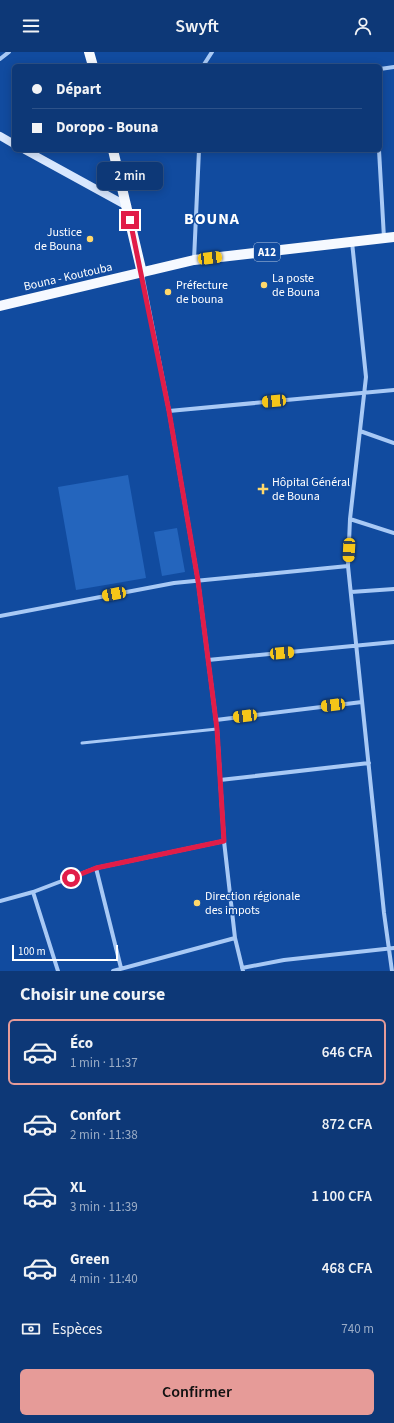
<!DOCTYPE html>
<html lang="fr">
<meta charset="utf-8">
<style>
body{margin:0;font-family:"Source Sans 3",sans-serif;background:#1b437f;color:#f1f3f6;height:100vh;display:flex;flex-direction:column;font-size:15px;white-space:nowrap}
*{box-sizing:border-box;margin:0}
p{font-size:13px;color:#9aacc6}
.icon{flex:none;width:22px;height:22px;fill:none;stroke:currentColor;stroke-width:2;stroke-linecap:round;stroke-linejoin:round}
.map{position:relative;height:919px;overflow:hidden}
.panel{display:flex;flex-direction:column;background:#0d3877;flex:1}
.panel>*{flex:none}
.top-card{position:absolute;left:12px;top:12px;width:370px;height:88px;border-radius:6px;box-shadow:0 2px 10px #0003,0 0 0 1px #2d5289;display:grid;align-content:center;height:88px;padding:0 20px;background:#0d3877}
.scale{position:absolute;left:12px;bottom:10px;width:106px;box-sizing:border-box;padding-left:4px;border:2px solid #fff;border-top:0;font-size:11px;line-height:14px;white-space:nowrap;color:#fff;-webkit-text-stroke:3px #114b9f;paint-order:stroke}
.end{position:absolute;width:18px;height:18px;margin:-9px;border:5px solid #e11d48;background:#fff;box-shadow:0 0 0 2px #fff}
.from{border-radius:50%}
.bubble{position:absolute;height:28px;border-radius:6px;background:#0d3877;box-shadow:0 2px 10px #0003,0 0 0 1px #2d5289;font-size:13px;font-weight:600;line-height:28px;text-align:center}
.car{position:absolute;width:12px;height:24px;margin:-12px -6px;border-radius:5px;box-shadow:0 0 3px 1px #0007;background:linear-gradient(#f5c518 24%,#345 0 40%,#f5c518 0 76%,#345 0 86%,#f5c518 0)}
.top-card b{display:flex;align-items:center;gap:14px;height:38px;font-size:15px}
.top-card b+b{border-top:1px solid #2d5289}
.top-card i{width:10px;height:10px;background:#f1f3f6}
ul{padding:0;list-style:none}
li{display:flex;align-items:center;gap:12px;height:66px;margin:0 8px 6px;padding:0 12px;border:2px solid transparent;border-radius:6px}
li div{flex:1}
li b{display:block;font-size:15px}
li em{font-style:normal;font-weight:600}
li.active{border-color:#e69b98}
li>.icon{width:36px;height:36px;stroke-width:1.5}
h2{padding:0 20px;font-size:18px;line-height:48px}
.pay{display:flex;align-items:center;gap:10px;height:44px;padding:0 20px;font-size:15px}
.pay p{margin-inline-start:auto}
.button{display:flex;gap:8px;margin-top:auto;padding:8px 20px}
.button a{flex:1;height:46px;border-radius:6px;background:#e69b98;color:#111;font-size:16px;font-weight:600;line-height:46px;text-align:center}
header{display:flex;justify-content:space-between;align-items:center;height:52px;padding:0 20px;background:#0d3877;font-size:18px;font-weight:600}
.map>svg:first-child{display:block}
</style>
<header><svg class="icon" aria-label="menu" viewBox="0 0 24 24"><path d="M4 6h16M4 12h16M4 18h16"/></svg>Swyft<svg class="icon" aria-label="person" viewBox="0 0 24 24"><circle cx="12" cy="8" r="4"/><path d="M4 21q1-7 8-7t8 7"/></svg></header>
<div class="map">
<svg width="394" height="919" viewBox="0 0 394 919">
<rect width="100%" height="100%" fill="#114b9f"/>
<path fill="#2465bd" d="M 128,423 L 146,526 L 76,538 L 58,435 Z
M 177,476 L 185,520 L 162,524 L 154,480 Z"/>
<g fill="none" stroke-linecap="round" stroke-linejoin="round">
<path stroke="#a8c9f5" stroke-width="3" d="M 82,691 L 217,677"/>
<path stroke="#a8c9f5" stroke-width="4" d="M 0,7 L 9,0
M 203,14 L 212,0
M 380,17 L 394,15
M 379,98 L 384,186
M 352,190 L 366,325 L 350,467 L 348,514 L 384,861 L 392,919
M 194,208 L 199,98
M 142,222 L 169,359 L 198,529 L 217,677 L 224,789 L 235,886 L 243,919
M 169,359 L 394,338
M 360,379 L 394,391
M 350,467 L 394,481
M 351,540 L 394,537
M 0,564 L 174,531 L 348,514
M 208,608 L 394,590
M 216,668 L 362,650
M 220,728 L 369,711
M 96,816 L 121,916
M 33,840 L 58,919
M 0,849 L 33,840 L 96,816 L 224,789
M 242,916 L 284,908 L 394,896
M 113,919 L 235,886"/>
<path stroke="#d8e7fe" stroke-width="8" d="M 0,84 L 14,92
M 25,98 L 127,154"/>
<path stroke="#f5f9ff" stroke-width="10" d="M 89,0 L 93,14
M 113,98 L 142,221
M 0,254 L 194,208 L 394,185"/>
</g>
<g fill="none" stroke-linecap="round" stroke-linejoin="round">
<path stroke="#e11d48" stroke-width="5" d="M 71,826 L 96,816 L 224,789 L 217,677 L 198,529 L 169,359 L 130,168"/>
</g>
<g fill="#ffd86b" stroke="#114b9f" stroke-width="1.5">
<circle cx="90" cy="187" r="4"/>
<circle cx="264" cy="233" r="4"/>
<circle cx="168" cy="240" r="4"/>
<path d="M261 431h4v4h4v4h-4v4h-4v-4h-4v-4h4z"/>
<circle cx="197" cy="851" r="4"/>
</g>
<g text-anchor="middle" dominant-baseline="central" stroke-width="3" stroke-linejoin="round" paint-order="stroke">
<rect fill="#114b9f" stroke="#b8c9e2" stroke-width="1" x="254" y="191" width="26" height="18" rx="3"/>
<g font-size="11" font-weight="bold" fill="#fff">
<text x="267" y="200">A12</text>
</g>
<g font-size="12" fill="#fff" stroke="#114b9f" text-anchor="start">
<text x="82" y="180" text-anchor="end">Justice<tspan x="82" dy="14">de Bouna</tspan></text>
<text x="272" y="226">La poste<tspan x="272" dy="14">de Bouna</tspan></text>
<text x="176" y="233">Préfecture<tspan x="176" dy="14">de bouna</tspan></text>
<text x="272" y="430">Hôpital Général<tspan x="272" dy="14">de Bouna</tspan></text>
<text x="205" y="844">Direction régionale<tspan x="205" dy="14">des impots</tspan></text>
</g>
<g font-size="12" fill="#fff" stroke="#114b9f">
<text transform="translate(68 225) rotate(-13)">Bouna - Koutouba</text>
</g>
<g font-size="16" font-weight="bold" letter-spacing="1" fill="#fff" stroke="#114b9f">
<text x="212" y="167">BOUNA</text>
</g>
</g>
</svg>
<div class="scale">100 m</div>
<i class="end from" style="left:71px;top:826px"></i>
<i class="end" style="left:130px;top:168px"></i>
<div class="bubble" style="left:97px;top:110px;width:66px">2 min</div>
<i class="car" style="left:210px;top:206px;rotate:83deg"></i>
<i class="car" style="left:274px;top:349px;rotate:265deg"></i>
<i class="car" style="left:349px;top:498px;rotate:183deg"></i>
<i class="car" style="left:114px;top:542px;rotate:259deg"></i>
<i class="car" style="left:282px;top:601px;rotate:85deg"></i>
<i class="car" style="left:333px;top:653px;rotate:263deg"></i>
<i class="car" style="left:245px;top:664px;rotate:263deg"></i>
<div class="top-card">
<b><i class="from"></i>Départ</b>
<b><i></i>Doropo - Bouna</b>
</div>
</div>
<section class="panel">
<h2>Choisir une course</h2>
<ul>
<li class="active"><svg class="icon" aria-label="car" viewBox="0 0 24 24"><path d="M5 17H2v-5l4-1 3-4h7l3 4 3 1v5h-3M9 17h6M6 11h13"/><circle cx="7" cy="17" r="2"/><circle cx="17" cy="17" r="2"/></svg><div><b>Éco</b><p>1 min · 11:37</p></div><em>646 CFA</em></li>
<li><svg class="icon" aria-label="car" viewBox="0 0 24 24"><path d="M5 17H2v-5l4-1 3-4h7l3 4 3 1v5h-3M9 17h6M6 11h13"/><circle cx="7" cy="17" r="2"/><circle cx="17" cy="17" r="2"/></svg><div><b>Confort</b><p>2 min · 11:38</p></div><em>872 CFA</em></li>
<li><svg class="icon" aria-label="car" viewBox="0 0 24 24"><path d="M5 17H2v-5l4-1 3-4h7l3 4 3 1v5h-3M9 17h6M6 11h13"/><circle cx="7" cy="17" r="2"/><circle cx="17" cy="17" r="2"/></svg><div><b>XL</b><p>3 min · 11:39</p></div><em>1 100 CFA</em></li>
<li><svg class="icon" aria-label="car" viewBox="0 0 24 24"><path d="M5 17H2v-5l4-1 3-4h7l3 4 3 1v5h-3M9 17h6M6 11h13"/><circle cx="7" cy="17" r="2"/><circle cx="17" cy="17" r="2"/></svg><div><b>Green</b><p>4 min · 11:40</p></div><em>468 CFA</em></li>
</ul>
<div class="pay"><svg class="icon" aria-label="cash" viewBox="0 0 24 24"><path d="M3 7h18v10H3z"/><circle cx="12" cy="12" r="2"/></svg>Espèces<p>740 m</p></div>
<div class="button"><a>Confirmer</a></div>
</section>
